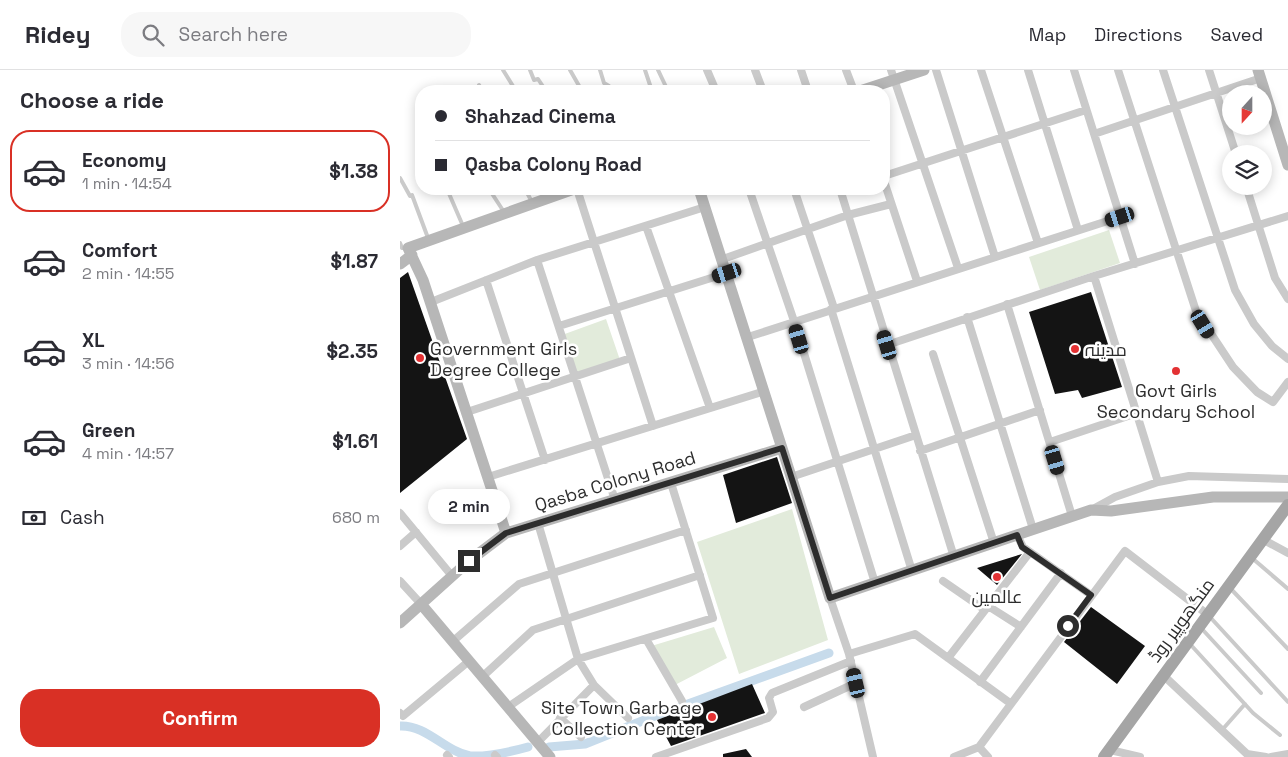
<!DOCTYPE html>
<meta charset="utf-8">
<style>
body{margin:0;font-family:"Space Grotesk",Cairo,sans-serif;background:#f7f7f7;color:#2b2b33;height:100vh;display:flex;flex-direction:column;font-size:19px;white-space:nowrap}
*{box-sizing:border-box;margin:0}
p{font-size:16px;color:#7c7c81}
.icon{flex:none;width:28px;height:28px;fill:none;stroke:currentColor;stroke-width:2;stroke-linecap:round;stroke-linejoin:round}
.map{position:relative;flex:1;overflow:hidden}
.drawer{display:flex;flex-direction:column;background:#fff;width:400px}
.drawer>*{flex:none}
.banner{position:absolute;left:15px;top:15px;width:475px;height:110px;border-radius:20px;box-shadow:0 2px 12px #0003;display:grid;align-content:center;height:110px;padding:0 20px;background:#fff}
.needle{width:32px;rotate:201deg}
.fabs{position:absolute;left:822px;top:15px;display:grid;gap:10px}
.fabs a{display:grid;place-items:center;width:50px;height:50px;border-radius:50%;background:#fff;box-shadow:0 2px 12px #0003;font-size:25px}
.end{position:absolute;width:22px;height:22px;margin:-11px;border:6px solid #2d2d2d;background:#fff;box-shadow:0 0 0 2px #fff}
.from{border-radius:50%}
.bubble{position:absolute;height:35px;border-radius:18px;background:#fff;box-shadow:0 2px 12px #0003;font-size:16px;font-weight:800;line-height:35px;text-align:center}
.car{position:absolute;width:15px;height:30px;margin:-15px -8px;border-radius:6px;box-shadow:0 0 4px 1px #0007;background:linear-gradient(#222 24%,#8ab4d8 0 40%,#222 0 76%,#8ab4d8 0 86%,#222 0)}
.banner b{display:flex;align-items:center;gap:18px;height:48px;font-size:19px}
.banner b+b{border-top:1px solid #e1e1e2}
.banner i{width:12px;height:12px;background:#2b2b33}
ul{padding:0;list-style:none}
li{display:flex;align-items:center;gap:15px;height:82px;margin:0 10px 8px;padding:0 10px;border:2px solid transparent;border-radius:20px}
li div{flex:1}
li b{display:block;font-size:19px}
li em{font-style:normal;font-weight:800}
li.active{border-color:#d93025}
li>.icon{width:45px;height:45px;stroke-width:1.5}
h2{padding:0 20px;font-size:22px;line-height:60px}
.pay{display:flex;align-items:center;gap:12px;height:55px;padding:0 20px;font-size:19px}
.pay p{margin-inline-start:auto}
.cta{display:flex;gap:10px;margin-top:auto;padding:10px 20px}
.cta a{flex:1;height:58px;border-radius:20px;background:#d93025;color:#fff;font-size:20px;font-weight:800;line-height:58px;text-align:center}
header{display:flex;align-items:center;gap:30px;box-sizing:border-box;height:70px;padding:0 25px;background:#fff;border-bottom:1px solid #e1e1e2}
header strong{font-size:24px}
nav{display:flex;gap:28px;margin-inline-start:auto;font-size:18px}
.search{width:350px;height:45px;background:#f7f7f7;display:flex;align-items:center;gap:12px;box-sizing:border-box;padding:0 18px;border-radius:20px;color:#7c7c81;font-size:19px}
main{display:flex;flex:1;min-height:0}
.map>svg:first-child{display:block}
</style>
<header>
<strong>Ridey</strong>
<div class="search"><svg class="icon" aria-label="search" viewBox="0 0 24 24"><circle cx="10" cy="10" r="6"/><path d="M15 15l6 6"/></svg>Search here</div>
<nav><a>Map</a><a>Directions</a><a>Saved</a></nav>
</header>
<main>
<section class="drawer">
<h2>Choose a ride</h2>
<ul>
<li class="active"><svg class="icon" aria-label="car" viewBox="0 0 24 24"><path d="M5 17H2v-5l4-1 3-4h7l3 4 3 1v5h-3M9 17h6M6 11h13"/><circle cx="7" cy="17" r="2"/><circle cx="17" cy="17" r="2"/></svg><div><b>Economy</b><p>1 min · 14:54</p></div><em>$1.38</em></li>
<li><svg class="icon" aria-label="car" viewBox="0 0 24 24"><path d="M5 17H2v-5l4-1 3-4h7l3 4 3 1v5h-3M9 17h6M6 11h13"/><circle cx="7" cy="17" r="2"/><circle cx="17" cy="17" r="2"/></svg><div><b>Comfort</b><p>2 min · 14:55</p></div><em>$1.87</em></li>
<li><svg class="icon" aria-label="car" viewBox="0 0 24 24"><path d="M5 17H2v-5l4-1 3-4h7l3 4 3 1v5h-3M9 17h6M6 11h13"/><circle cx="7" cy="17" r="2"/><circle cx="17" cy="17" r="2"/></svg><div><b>XL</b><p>3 min · 14:56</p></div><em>$2.35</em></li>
<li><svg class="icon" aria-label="car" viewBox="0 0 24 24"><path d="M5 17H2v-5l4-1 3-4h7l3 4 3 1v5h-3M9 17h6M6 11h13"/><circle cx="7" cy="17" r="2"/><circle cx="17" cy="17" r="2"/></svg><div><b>Green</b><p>4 min · 14:57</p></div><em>$1.61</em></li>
</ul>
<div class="pay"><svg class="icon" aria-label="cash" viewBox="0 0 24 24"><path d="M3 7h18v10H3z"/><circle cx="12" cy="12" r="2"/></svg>Cash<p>680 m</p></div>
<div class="cta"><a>Confirm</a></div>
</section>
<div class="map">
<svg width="888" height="687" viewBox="0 0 888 687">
<rect width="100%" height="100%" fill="#fff"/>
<path fill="#e2ebdb" d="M 709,160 L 720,193 L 640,220 L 629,187 Z
M 206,249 L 220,290 L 176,303 L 162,265 Z
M 392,439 L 428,570 L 339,604 L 297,472 Z
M 314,557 L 327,588 L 273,616 L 248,577 Z"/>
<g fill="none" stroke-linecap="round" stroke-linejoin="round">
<path stroke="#c7dbeb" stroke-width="9" d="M 0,656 C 27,655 44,681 70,686 C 89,687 110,682 128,677
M 149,677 L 185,674 L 252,647 L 429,583"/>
</g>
<path fill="#141414" d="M 8,202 L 67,369 L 0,423 L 0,208 Z
M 691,222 L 722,317 L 682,328 L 678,320 L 655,324 L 629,242 Z
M 377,387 L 392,433 L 336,453 L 323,405 Z
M 622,484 L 597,515 L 577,498 Z
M 691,537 L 745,576 L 717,614 L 664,572 Z
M 352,614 L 365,643 L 271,676 L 257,650 Z
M 346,679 L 352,687 L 323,687 L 323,684 Z"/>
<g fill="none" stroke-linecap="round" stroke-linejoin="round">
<path stroke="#cacaca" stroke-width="4" d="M 103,0 L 116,21
M 130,0 L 134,10 L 138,9 L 146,21
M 170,0 L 182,21
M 200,0 L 204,13 L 209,16 L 211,21
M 245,0 L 252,21
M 258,0 L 268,21
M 79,15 L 82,21
M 45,17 L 48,21
M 18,48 L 21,57
M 0,108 L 10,126 L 12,125 L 28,168
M 47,119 L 63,156
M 89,119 L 104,142
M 125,119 L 132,132
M 0,173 L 2,178 L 7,178
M 852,488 L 888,519
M 831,519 L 888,579
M 810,547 L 888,632
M 802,559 L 861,623
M 790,574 L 853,643 L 880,665
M 822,660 L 845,634"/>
<path stroke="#cacaca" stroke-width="8" d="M 307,0 L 316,21
M 355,0 L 363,21
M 401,0 L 408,21
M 446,0 L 454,21
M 491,0 L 558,198
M 536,0 L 595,187
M 581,0 L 638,173
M 628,0 L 678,160
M 674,0 L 735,194
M 718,0 L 796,241 L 833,297 L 857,322 L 873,332 L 888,312
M 763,0 L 835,220 L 854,254 L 872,276 L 888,289
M 809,0 L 836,84
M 694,64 L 861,8
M 484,106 L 686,40
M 484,111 L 517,211
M 846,116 L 875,208 L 888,229
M 177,119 L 253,356
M 349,119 L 394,251 L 475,513
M 394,119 L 434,238
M 440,119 L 554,487
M 246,156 L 310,338
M 323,189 L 448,145 L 491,134
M 137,190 L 215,430
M 694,206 L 758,412
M 86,210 L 145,390
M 31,232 L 137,190 L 305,137
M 607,234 L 672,446
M 431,239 L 512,501
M 567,247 L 633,459
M 159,256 L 327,203
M 348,267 L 720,147
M 487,275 L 694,206 L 888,146
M 533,284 L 594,473
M 67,342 L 231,288
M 650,372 L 737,343
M 520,381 L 640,340
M 88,407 L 365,321
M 391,407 L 516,365
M 693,439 L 715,427 L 758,412 L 789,406 L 888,409
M 0,443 L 52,506
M 138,453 L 178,589 L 194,615 L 228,648
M 617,465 L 623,477 L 691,525
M 862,469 L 888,483
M 0,476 L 16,462
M 0,511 L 21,534
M 543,511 L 585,540
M 430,528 L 449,584 L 473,687
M 588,536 L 621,557
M 246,569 L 282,631
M 52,572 L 119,514 L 286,460
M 449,584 L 515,564 L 610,633
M 548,588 L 630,482
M 763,605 L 847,684 L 866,687
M 82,607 L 133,560 L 300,505
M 580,612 L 661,503
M 108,637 L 178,589 L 313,548 L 271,413
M 404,637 L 456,613
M 0,643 L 3,646 L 69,591
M 160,648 L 181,667
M 137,673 L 194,615
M 579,677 L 588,687
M 710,680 L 740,687
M 47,685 L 49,687
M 95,685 L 97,687
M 256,687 L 368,648 L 373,642 L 369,628 L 372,623 L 451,591
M 554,687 L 579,677 L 725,481 L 807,544
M 871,687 L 888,684"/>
<path stroke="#b7b7b7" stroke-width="11" d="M 858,0 L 888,95
M 460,21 L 524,0
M 299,119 L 430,528 L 691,440 L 711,441 L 813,427 L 888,427
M 0,194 L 12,185
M 106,463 L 23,210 L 8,178 L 174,119
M 21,534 L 150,687
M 0,553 L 69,491 L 106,463 L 382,378"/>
<path stroke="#a5a5a5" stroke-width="12" d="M 704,687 L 888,435"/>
</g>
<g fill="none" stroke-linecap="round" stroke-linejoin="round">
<path stroke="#2d2d2d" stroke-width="6" d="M 69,491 L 106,463 L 382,378 L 430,528 L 617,465 L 622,477 L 691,525 L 668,556"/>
</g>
<g fill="#e33133" stroke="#fff" stroke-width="2">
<circle cx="675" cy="279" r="5"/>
<circle cx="20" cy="288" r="5"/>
<circle cx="776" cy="301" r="5"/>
<circle cx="597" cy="507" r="5"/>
<circle cx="312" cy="647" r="5"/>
</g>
<g text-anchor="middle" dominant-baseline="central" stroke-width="5" stroke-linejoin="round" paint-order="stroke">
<g font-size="18" fill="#2d2d2d" stroke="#fff" text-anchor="start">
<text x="30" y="278">Government Girls<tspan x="30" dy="21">Degree College</tspan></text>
<text x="685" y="279">مدینہ</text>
<text x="776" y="320" text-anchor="middle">Govt Girls<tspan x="776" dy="21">Secondary School</tspan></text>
<text x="597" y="526" text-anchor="middle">عالمین</text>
<text x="302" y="637" text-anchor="end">Site Town Garbage<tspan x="302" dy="21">Collection Center</tspan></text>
</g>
<g font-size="18" fill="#2d2d2d" stroke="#fff">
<text transform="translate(215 411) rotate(-17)">Qasba Colony Road</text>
<text transform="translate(781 550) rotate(-54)">منگھوپیر روڈ</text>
</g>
</g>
</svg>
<div class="fabs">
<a><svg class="needle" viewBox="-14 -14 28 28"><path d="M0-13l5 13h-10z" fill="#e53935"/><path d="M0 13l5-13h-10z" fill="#7c7c81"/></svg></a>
<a><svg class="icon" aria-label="layers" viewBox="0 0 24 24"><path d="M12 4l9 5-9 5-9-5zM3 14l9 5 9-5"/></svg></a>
</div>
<i class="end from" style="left:668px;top:556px"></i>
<i class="end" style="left:69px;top:491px"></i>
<div class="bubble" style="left:28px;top:419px;width:82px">2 min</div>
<i class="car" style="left:720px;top:147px;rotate:252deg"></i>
<i class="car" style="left:327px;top:203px;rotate:252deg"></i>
<i class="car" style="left:803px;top:254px;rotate:149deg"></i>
<i class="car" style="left:399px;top:269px;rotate:343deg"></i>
<i class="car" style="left:487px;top:275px;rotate:343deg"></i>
<i class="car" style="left:655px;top:390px;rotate:163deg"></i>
<i class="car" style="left:456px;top:613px;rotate:347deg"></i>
<div class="banner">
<b><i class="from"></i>Shahzad Cinema</b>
<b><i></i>Qasba Colony Road</b>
</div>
</div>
</main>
